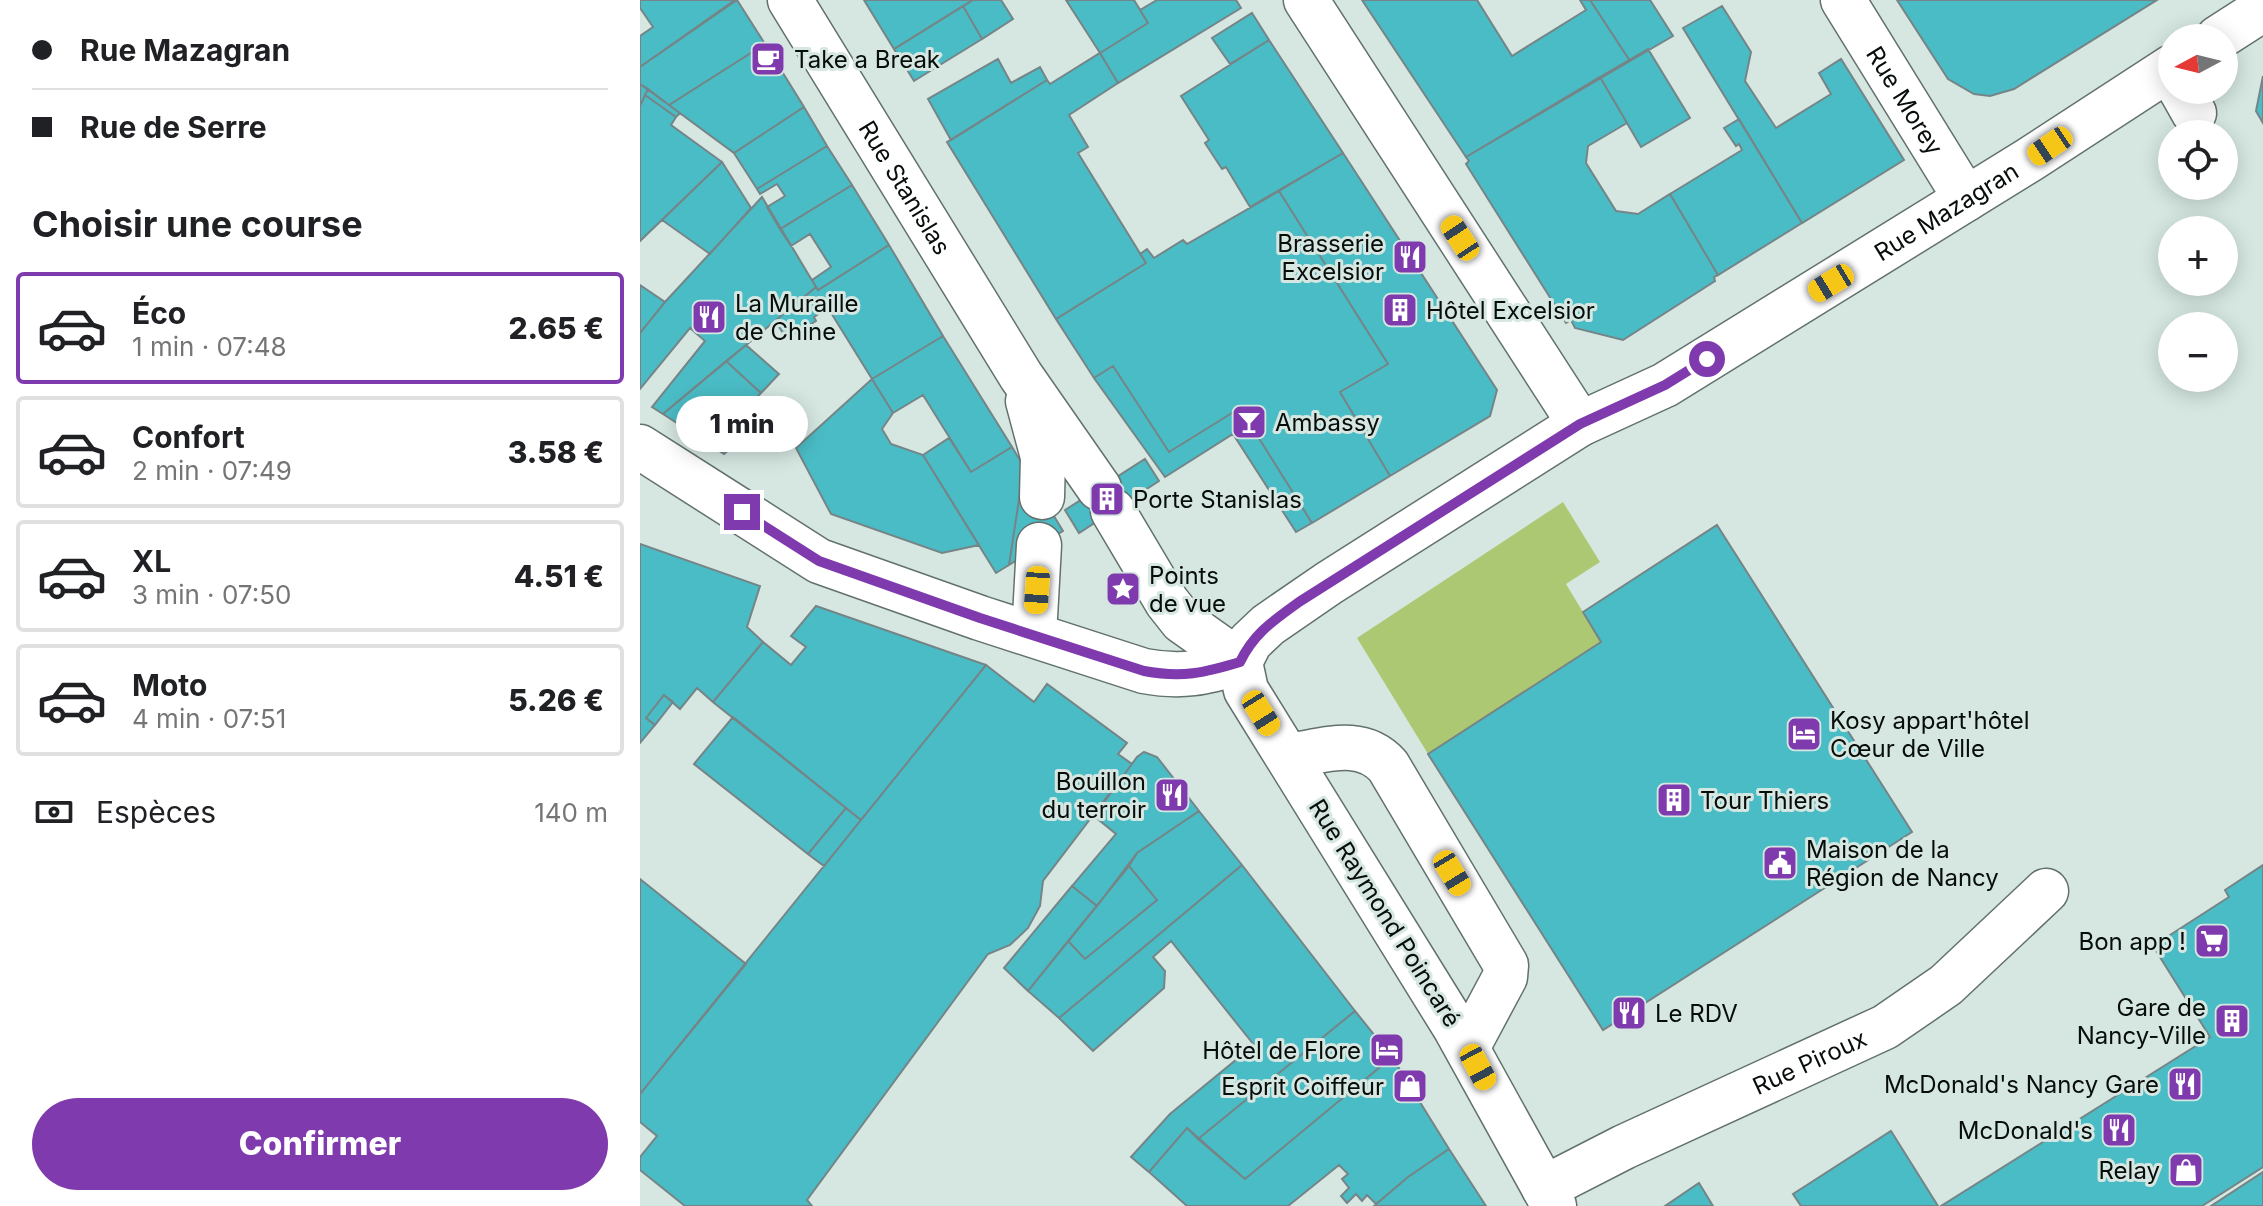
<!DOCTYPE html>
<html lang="fr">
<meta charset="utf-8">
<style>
body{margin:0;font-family:Inter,sans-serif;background:#f2f2f2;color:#202124;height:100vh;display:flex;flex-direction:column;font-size:30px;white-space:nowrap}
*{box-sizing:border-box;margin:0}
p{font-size:26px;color:#757577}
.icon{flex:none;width:44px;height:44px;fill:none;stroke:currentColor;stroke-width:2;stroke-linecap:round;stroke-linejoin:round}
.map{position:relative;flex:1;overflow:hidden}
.sheet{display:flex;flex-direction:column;background:#fff;width:640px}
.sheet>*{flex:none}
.hud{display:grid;align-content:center;height:176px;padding:0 32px;background:#fff}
.needle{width:52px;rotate:263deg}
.tools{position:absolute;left:1518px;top:24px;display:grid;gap:16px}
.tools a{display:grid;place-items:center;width:80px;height:80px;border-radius:50%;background:#fff;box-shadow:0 4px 20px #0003;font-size:40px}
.end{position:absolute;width:36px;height:36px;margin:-18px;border:10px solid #7f3aae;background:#fff;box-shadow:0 0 0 4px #fff}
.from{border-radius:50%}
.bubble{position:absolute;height:56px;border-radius:28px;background:#fff;box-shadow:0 4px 20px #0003;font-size:26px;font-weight:800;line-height:56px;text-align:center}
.car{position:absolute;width:24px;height:48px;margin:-24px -12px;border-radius:10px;box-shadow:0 0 6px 2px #0007;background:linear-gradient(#f5c518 24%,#345 0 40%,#f5c518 0 76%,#345 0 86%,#f5c518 0)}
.hud b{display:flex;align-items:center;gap:28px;height:76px;font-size:30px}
.hud b+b{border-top:2px solid #e0e0e0}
.hud i{width:20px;height:20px;background:#202124}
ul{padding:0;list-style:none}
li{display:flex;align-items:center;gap:24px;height:112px;margin:0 16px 12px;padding:0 16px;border:4px solid #e0e0e0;border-radius:8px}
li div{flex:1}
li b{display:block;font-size:30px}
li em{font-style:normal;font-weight:800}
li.active{border-color:#7f3aae}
li>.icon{width:72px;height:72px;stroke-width:1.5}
h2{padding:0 32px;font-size:36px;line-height:96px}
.pay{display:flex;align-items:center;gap:20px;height:88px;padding:0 32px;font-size:30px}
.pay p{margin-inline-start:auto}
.cta{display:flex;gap:16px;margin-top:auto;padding:16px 32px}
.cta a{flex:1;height:92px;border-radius:48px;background:#7f3aae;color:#fff;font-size:32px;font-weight:800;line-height:92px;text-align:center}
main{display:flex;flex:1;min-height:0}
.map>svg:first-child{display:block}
</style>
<main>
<section class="sheet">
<div class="hud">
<b><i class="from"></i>Rue Mazagran</b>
<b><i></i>Rue de Serre</b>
</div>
<h2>Choisir une course</h2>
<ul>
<li class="active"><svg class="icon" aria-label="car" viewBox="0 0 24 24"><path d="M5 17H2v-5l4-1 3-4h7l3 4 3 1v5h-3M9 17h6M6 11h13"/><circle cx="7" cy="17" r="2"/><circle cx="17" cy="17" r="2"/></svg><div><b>Éco</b><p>1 min · 07:48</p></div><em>2.65 €</em></li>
<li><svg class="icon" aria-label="car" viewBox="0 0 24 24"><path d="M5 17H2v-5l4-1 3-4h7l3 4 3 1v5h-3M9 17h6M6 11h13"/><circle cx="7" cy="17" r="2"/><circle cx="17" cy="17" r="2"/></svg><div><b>Confort</b><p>2 min · 07:49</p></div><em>3.58 €</em></li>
<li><svg class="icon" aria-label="car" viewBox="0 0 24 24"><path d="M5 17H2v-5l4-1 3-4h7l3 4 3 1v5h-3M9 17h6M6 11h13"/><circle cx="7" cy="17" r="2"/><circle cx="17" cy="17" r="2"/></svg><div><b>XL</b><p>3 min · 07:50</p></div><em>4.51 €</em></li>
<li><svg class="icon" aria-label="car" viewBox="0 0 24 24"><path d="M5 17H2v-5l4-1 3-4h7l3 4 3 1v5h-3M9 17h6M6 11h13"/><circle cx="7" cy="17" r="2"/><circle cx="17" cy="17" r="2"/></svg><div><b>Moto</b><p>4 min · 07:51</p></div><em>5.26 €</em></li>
</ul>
<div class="pay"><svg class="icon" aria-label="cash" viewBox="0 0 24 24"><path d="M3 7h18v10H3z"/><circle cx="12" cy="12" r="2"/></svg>Espèces<p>140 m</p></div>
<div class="cta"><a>Confirmer</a></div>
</section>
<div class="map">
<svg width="1623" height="1206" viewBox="0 0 1623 1206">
<rect width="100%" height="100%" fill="#d6e7e2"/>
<path fill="#adc872" d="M 923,502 L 960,562 L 926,584 L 961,642 L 788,754 L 717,638 Z"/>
<path fill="#4abcc5" stroke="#758587" stroke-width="2" d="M 0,0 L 95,0 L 0,67 L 0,36 L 13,27 L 0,8 Z
M 97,0 L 125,44 L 29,105 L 0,84 L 0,67 Z
M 224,0 L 333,0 L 254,49 Z
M 333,0 L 361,0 L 373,19 L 342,39 L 323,6 Z
M 426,0 L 494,0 L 508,23 L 460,53 Z
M 517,0 L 596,0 L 601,8 L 478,83 L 460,53 L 508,23 L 500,10 Z
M 722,0 L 837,0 L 872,56 L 946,10 L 940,0 L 950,0 L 990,61 L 826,157 Z
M 950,0 L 1010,0 L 1033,36 L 990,61 Z
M 1257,0 L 1517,0 L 1374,89 L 1350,96 L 1334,94 L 1308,79 Z
M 323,6 L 342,39 L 274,81 L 254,49 Z
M 1082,6 L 1111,52 L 1105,81 L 1136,128 L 1191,94 L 1179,73 L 1201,59 L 1264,160 L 1162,223 L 1043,28 Z
M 612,13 L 629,40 L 590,64 L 572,38 Z
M 629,40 L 703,153 L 610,207 L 586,167 L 582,169 L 565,143 L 569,140 L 541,96 Z
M 125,44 L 164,107 L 94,153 L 29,105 Z
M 1008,49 L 1050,118 L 1001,147 L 960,77 Z
M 460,53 L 478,83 L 429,115 L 448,147 L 438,153 L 506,263 L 416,319 L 307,142 L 407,80 L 410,84 Z
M 358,59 L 371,83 L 400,67 L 407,80 L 311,140 L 288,99 Z
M 1623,76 L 1623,123 L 1616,111 Z
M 960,77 L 987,123 L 948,146 L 946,163 L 976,211 L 998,214 L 1030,194 L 1078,275 L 1074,277 L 1075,281 L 983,340 L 935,328 L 931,320 L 926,323 L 826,164 L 829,161 L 826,157 Z
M 0,84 L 8,89 L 0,106 Z
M 8,89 L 29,105 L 40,113 L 36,117 L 5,95 Z
M 5,95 L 36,117 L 31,125 L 82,162 L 0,241 L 0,106 Z
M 164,107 L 187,146 L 117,189 L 94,153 Z
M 1099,119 L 1162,223 L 1078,275 L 1030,194 L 1102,150 L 1099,144 L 1096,146 L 1084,128 Z
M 187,146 L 212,185 L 140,229 L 127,207 L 145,196 L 137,184 L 120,194 L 117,189 Z
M 703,153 L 857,390 L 850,416 L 750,476 L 700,392 L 748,364 L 639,191 Z
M 82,162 L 111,208 L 70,254 L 22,220 Z
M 212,185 L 249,245 L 178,290 L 172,280 L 191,267 L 170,234 L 151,246 L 140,229 Z
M 639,191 L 748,364 L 700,392 L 750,476 L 672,523 L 600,408 L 529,452 L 473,366 L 454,378 L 416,319 L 506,263 L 500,254 L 507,249 L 514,258 L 543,240 L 547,244 Z
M 122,197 L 176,287 L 23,414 L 12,407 L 65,341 L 50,328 L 0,389 L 0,333 L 25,302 Z
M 249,245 L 303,336 L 232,379 L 188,308 L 174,317 L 176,321 L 147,339 L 135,321 L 176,287 L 178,290 Z
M 0,285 L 25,302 L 0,333 Z
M 303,336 L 372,447 L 331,472 L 283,395 L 253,413 L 232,379 Z
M 106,345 L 139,374 L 121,393 L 86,361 Z
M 86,361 L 121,393 L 90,424 L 103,438 L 84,454 L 23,414 Z
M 473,366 L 529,452 L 600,408 L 672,523 L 656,532 L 593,434 L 525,477 L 454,378 Z
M 232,379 L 253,413 L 242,429 L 251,444 L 283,455 L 339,545 L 302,553 L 191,514 L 156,448 Z
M 309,438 L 331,472 L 372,447 L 384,467 L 369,565 L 356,573 L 283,455 Z
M 505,459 L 519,481 L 439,533 L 425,510 Z
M 384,467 L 423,531 L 369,565 Z
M 1077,525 L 1272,832 L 963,1030 L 788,754 L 961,642 L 943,612 Z
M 0,544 L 120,586 L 107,627 L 123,642 L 73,702 L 57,688 L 40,709 L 24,695 L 6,718 L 15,725 L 0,743 Z
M 176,606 L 346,665 L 221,820 L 73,702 L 123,642 L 151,665 L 166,647 L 151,636 Z
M 346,665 L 394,702 L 407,684 L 487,743 L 478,754 L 492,764 L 403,881 L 400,906 L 388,928 L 370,945 L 348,954 L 167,1200 L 172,1206 L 45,1206 L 0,1170 L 0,1157 L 17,1136 L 0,1122 L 0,1094 Z
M 24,695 L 33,702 L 15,725 L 6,718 Z
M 93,717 L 206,808 L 168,854 L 54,764 Z
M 504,752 L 517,757 L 559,811 L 497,853 L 457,906 L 432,886 L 476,834 L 454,816 L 497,757 Z
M 206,808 L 221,820 L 184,866 L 168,854 Z
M 559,811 L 602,865 L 419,1018 L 388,991 L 428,941 L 445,959 L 517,900 L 489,866 L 497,853 Z
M 602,865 L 715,1011 L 558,1139 L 547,1128 L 509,1172 L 491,1157 L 530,1114 L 614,1045 L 531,941 L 513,957 L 525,971 L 524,988 L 453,1051 L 419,1018 Z
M 1623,865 L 1623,1167 L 1562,1206 L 1301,1206 L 1570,1037 L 1513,946 L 1589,897 L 1585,890 Z
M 489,866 L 517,900 L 445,959 L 428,941 Z
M 0,879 L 106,964 L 0,1094 Z
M 432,886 L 457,906 L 388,991 L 364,968 Z
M 715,1011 L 752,1057 L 605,1179 L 558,1139 Z
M 752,1057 L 809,1149 L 768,1177 L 736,1204 L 727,1195 L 722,1201 L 716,1194 L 707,1203 L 701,1196 L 709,1188 L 702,1179 L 708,1174 L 699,1165 L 648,1206 L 547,1206 L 509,1172 L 547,1128 L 605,1179 Z
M 1251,1131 L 1298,1206 L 1161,1206 L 1153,1194 Z
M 809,1149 L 846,1206 L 734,1206 L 768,1177 Z
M 1623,1172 L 1623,1206 L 1571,1206 Z
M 1059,1183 L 1073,1206 L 1025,1206 Z"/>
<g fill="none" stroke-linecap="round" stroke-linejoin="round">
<defs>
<g id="minor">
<path id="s1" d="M 150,0 L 381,376 L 459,488"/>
<path d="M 666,0 L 940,424"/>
<path id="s2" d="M 1203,0 L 1326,199"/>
<path d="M 1541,90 L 1554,113"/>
<path d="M 388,401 L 403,457 L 402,497"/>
<path d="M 0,447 L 179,561 L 340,618 L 504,671 C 542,678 564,673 600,662"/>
<path d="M 473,511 L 527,602 L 542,621 L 600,662"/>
<path d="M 394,635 L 399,545"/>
<path d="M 648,756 C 684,751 721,736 748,766 L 866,965 L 865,977 L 827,1048"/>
<path id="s3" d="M 904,1188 L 984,1147 L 1245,1027 L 1306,985 L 1406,891"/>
</g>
<g id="major">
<path d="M 1578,38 L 1623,9"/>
<path id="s4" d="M 914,1206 L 816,1029 L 606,690 L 600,662 L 610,642 L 628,625 L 689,583 L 940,424 L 1025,385 L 1389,160 L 1532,67"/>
</g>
</defs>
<use href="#minor" stroke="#62716d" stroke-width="47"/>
<use href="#major" stroke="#62716d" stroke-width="47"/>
<use href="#minor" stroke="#fff" stroke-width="44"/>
<use href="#major" stroke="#fff" stroke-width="44"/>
</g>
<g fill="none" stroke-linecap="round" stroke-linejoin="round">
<path stroke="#7f3aae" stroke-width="10" d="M 102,512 L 179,561 L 340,618 L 504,671 C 542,678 564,673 600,662 C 614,633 633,621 659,602 L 940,424 L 1025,385 L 1067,359"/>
</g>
<defs>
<symbol id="cafe-square" viewBox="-11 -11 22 22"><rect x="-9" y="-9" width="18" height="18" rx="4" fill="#7f3aae" stroke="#d6e7e2"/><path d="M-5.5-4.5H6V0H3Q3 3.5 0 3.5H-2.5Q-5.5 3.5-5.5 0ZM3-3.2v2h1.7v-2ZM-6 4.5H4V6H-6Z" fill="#fff"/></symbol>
<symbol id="restaurant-square" viewBox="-11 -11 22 22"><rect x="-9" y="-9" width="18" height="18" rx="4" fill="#7f3aae" stroke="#d6e7e2"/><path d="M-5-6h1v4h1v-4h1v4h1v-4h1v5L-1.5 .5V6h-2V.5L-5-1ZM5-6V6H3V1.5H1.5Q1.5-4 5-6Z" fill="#fff"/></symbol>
<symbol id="building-square" viewBox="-11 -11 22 22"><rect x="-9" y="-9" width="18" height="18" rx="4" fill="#7f3aae" stroke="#d6e7e2"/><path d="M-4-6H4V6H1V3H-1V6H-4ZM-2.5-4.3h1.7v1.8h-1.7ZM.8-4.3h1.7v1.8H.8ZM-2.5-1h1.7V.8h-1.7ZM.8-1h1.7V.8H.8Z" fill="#fff"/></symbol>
<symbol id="bar-square" viewBox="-11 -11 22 22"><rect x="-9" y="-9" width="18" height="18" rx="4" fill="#7f3aae" stroke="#d6e7e2"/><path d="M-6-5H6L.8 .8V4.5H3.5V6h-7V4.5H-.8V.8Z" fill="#fff"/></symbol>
<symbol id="sight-square" viewBox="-11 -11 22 22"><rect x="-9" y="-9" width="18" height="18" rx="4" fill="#7f3aae" stroke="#d6e7e2"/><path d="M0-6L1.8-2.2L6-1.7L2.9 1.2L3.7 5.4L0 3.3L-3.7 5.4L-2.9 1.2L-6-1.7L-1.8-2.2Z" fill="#fff"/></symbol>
<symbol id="hotel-square" viewBox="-11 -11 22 22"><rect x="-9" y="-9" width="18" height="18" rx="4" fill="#7f3aae" stroke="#d6e7e2"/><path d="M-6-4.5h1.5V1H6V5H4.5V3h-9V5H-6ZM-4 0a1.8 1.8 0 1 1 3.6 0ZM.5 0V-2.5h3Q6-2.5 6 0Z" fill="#fff"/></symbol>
<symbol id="civic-square" viewBox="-11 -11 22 22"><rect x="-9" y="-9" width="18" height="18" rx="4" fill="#7f3aae" stroke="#d6e7e2"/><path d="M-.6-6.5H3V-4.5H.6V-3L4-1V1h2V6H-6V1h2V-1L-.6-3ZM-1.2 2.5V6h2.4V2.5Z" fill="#fff"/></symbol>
<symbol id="supermarket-square" viewBox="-11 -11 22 22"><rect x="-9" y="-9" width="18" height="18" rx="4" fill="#7f3aae" stroke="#d6e7e2"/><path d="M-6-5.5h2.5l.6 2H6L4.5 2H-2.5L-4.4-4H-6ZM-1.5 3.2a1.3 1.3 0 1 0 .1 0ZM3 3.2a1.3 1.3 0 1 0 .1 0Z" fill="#fff"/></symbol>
<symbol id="shop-square" viewBox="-11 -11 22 22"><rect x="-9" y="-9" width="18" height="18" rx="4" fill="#7f3aae" stroke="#d6e7e2"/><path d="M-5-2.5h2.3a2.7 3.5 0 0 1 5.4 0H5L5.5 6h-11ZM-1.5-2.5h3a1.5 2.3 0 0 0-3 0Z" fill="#fff"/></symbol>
</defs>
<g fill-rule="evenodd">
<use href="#cafe-square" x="108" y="39" width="40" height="40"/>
<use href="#restaurant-square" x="750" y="237" width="40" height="40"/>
<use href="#building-square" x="740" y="290" width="40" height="40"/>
<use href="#restaurant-square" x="49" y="297" width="40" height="40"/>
<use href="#bar-square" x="589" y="402" width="40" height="40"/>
<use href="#building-square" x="447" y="479" width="40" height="40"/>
<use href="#sight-square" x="463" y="569" width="40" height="40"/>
<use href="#hotel-square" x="1144" y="714" width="40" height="40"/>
<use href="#restaurant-square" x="512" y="775" width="40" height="40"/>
<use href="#building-square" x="1014" y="780" width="40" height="40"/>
<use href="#civic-square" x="1120" y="843" width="40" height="40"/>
<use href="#supermarket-square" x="1552" y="921" width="40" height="40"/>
<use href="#restaurant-square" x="969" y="993" width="40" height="40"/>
<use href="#building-square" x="1572" y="1001" width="40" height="40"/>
<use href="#hotel-square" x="727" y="1030" width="40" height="40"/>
<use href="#restaurant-square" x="1525" y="1064" width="40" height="40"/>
<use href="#shop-square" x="750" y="1066" width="40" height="40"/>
<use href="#restaurant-square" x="1459" y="1110" width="40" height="40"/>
<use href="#shop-square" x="1526" y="1150" width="40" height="40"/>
</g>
<g text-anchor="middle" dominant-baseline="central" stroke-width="6" stroke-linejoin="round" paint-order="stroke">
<g font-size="24" fill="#070d0b" stroke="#d6e7e2" text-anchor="start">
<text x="154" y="59">Take a Break</text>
<text x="744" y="243" text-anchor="end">Brasserie<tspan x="744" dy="28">Excelsior</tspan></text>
<text x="95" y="303">La Muraille<tspan x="95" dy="28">de Chine</tspan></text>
<text x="786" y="310">Hôtel Excelsior</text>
<text x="635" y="422">Ambassy</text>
<text x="493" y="499">Porte Stanislas</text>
<text x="509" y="575">Points<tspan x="509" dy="28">de vue</tspan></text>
<text x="1190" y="720">Kosy appart'hôtel<tspan x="1190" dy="28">Cœur de Ville</tspan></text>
<text x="506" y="781" text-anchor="end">Bouillon<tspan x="506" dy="28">du terroir</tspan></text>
<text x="1060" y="800">Tour Thiers</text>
<text x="1166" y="849">Maison de la<tspan x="1166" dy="28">Région de Nancy</tspan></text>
<text x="1546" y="941" text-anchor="end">Bon app !</text>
<text x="1566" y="1007" text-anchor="end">Gare de<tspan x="1566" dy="28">Nancy-Ville</tspan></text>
<text x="1015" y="1013">Le RDV</text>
<text x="721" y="1050" text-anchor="end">Hôtel de Flore</text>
<text x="1519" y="1084" text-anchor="end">McDonald's Nancy Gare</text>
<text x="744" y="1086" text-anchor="end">Esprit Coiffeur</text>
<text x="1453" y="1130" text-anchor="end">McDonald's</text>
<text x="1520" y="1170" text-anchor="end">Relay</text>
</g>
<g font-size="24" fill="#070d0b" stroke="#d6e7e2">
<text stroke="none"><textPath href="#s2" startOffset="118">Rue Morey</textPath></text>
<text stroke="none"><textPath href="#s1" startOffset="220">Rue Stanislas</textPath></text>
<text stroke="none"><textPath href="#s4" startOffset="1472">Rue Mazagran</textPath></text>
<text transform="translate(745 913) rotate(58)">Rue Raymond Poincaré</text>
<text stroke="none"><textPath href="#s3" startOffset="294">Rue Piroux</textPath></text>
</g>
</g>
</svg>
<div class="tools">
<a><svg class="needle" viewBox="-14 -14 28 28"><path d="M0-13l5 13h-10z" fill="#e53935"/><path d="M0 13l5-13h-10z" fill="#757577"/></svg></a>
<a><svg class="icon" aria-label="locate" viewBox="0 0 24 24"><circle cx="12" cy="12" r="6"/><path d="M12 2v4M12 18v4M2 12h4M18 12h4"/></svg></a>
<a>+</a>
<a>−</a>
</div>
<i class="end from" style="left:1067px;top:359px"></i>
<i class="end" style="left:102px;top:512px"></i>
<div class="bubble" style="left:36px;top:396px;width:132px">1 min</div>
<i class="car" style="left:1410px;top:146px;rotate:236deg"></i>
<i class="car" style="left:820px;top:238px;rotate:327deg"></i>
<i class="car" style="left:1191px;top:283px;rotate:239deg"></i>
<i class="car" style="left:397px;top:590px;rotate:184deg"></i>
<i class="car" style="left:621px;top:713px;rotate:148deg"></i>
<i class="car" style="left:812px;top:873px;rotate:149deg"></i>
<i class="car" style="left:838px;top:1067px;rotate:152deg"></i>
</div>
</main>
